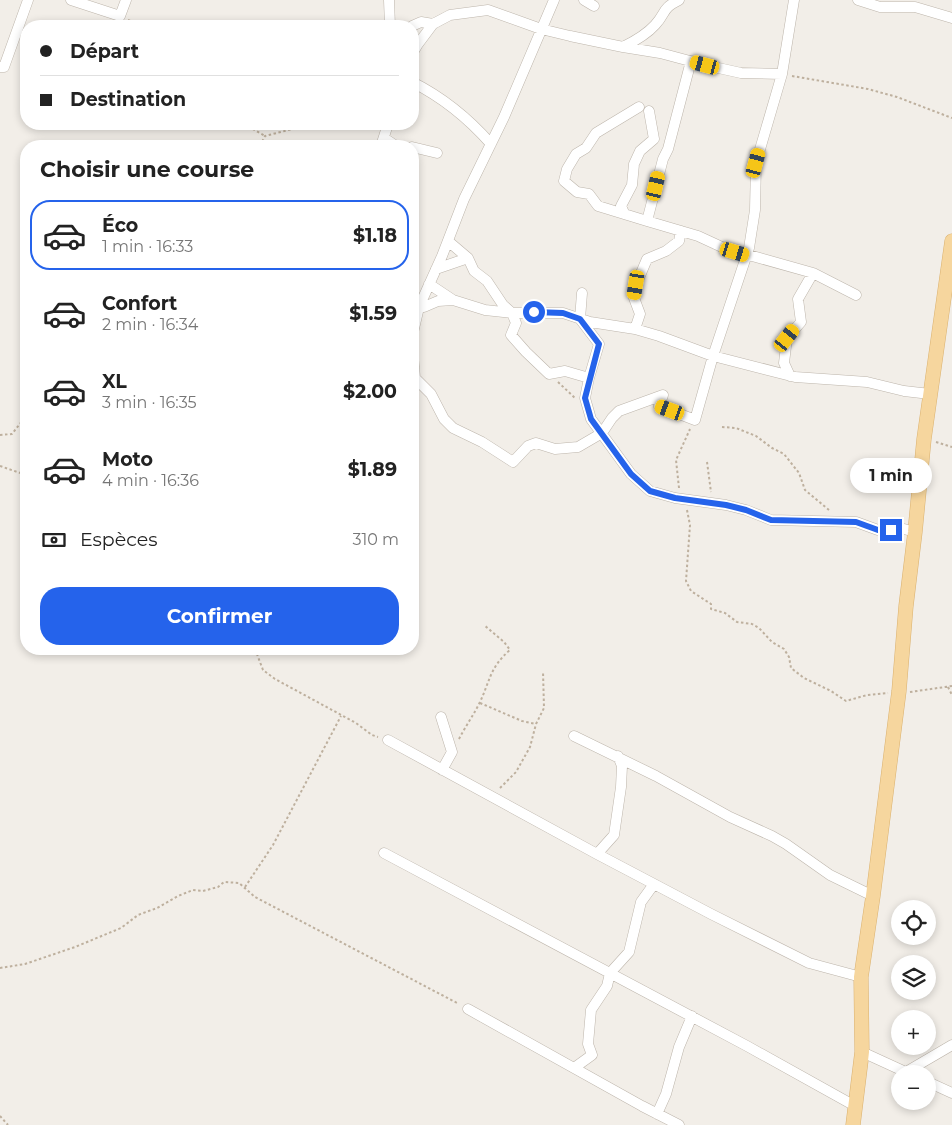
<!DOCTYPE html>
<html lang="fr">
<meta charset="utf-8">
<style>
body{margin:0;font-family:Montserrat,sans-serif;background:#f6f6f6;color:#222;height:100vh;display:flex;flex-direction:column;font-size:19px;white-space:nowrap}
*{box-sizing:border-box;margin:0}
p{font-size:16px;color:#767676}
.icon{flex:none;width:28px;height:28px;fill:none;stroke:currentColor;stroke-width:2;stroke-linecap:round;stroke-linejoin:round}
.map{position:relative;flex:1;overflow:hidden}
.sheet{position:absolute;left:20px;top:140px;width:399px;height:515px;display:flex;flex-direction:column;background:#fff;border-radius:20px;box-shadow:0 2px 8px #0003}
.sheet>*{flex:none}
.banner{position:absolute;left:20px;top:20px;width:399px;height:110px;border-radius:20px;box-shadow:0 2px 8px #0003;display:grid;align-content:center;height:110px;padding:0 20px;background:#fff}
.tools{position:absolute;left:891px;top:900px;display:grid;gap:10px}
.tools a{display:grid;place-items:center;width:45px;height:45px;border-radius:50%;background:#fff;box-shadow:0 2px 8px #0003;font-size:25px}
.end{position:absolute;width:22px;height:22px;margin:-11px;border:6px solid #2563eb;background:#fff;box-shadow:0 0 0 2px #fff}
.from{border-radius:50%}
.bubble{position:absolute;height:35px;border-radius:18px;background:#fff;box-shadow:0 2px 8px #0003;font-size:16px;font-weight:700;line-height:35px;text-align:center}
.car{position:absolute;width:15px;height:30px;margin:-15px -8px;border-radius:6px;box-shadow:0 0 4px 1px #0007;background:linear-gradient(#f5c518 24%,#345 0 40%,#f5c518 0 76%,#345 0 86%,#f5c518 0)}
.banner b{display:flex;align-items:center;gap:18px;height:48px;font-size:19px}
.banner b+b{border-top:1px solid #e0e0e0}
.banner i{width:12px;height:12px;background:#222}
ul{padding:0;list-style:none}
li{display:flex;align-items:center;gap:15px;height:70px;margin:0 10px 8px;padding:0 10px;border:2px solid transparent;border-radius:20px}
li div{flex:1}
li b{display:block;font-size:19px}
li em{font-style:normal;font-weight:700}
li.current{border-color:#2563eb}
li>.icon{width:45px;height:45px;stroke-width:1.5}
h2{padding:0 20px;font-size:22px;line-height:60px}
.pay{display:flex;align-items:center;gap:12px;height:55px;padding:0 20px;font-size:19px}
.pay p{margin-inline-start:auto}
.cta{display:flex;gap:10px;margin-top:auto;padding:10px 20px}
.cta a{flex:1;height:58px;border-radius:20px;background:#2563eb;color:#fff;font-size:20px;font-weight:700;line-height:58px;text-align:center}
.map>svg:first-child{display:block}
</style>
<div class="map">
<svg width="952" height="1125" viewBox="0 0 952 1125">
<rect width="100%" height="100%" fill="#f2eee8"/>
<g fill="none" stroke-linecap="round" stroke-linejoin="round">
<defs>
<path id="minor" d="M 71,0 L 120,16 L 126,0
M 389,0 L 390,26
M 584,0 L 594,6
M 858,0 L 880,7 L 915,7 L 952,18
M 433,24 L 450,15 L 488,10 L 541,29 L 570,36 L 623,47 L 660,53 L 705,65 L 741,73 L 782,74
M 412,26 L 421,22 L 433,24 L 418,44 L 412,54
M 623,47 C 635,41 646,35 655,25 C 667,12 661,9 679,0
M 691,61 L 668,149 L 663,159 L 647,221 L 698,236 L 724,248 L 813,273 L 856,295
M 0,67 L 4,67 L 28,0
M 412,82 C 442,97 469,119 491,144
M 639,107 L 596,133 L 586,148 L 576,154 L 567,169 L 564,181 L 577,192 L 589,194 L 598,206 L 647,221
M 384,138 L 396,146
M 381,146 L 388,124
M 412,147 L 437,153
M 624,213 L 621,206 L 632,185 L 634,164 L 640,151 L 654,139 L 649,111
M 468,258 L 474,271 L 487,281 L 503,305 L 512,313 L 563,313 L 590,322 L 635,329 L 659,336 L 713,356 L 795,377 L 867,382 L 904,391 L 930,394
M 436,269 L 468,258 L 448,241
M 429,284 L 453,300 L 485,310 L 512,313 L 516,323 L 511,335 L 526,352 L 549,374 L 565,371 L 589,378 L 599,344 L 580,319 L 582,293
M 412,304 L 419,307 L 442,256 L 464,199 L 504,117 L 554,0
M 635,329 L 640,314 L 634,298 L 636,285 L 647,259 L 666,251 L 679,241 L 681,231
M 412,337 L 419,307 L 424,307 L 438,301 L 453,300
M 412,343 L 415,378 L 431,394 L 444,419 L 453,428 L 482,442 L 513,462 L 528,446 L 536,443 L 555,449 L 578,447 L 602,433 L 612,418 L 619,411 L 663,395 L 659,406 L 695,420 L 713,356 L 749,248 L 755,210 L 756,163 L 782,74 L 794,0
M 790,376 L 784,363 L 787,338 L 801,322 L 798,299 L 813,273
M 589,378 L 585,398 L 591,419 L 631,474 L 650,491 L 675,498 L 726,505 L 746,510 L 771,520 L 856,522 L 878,530 L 904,529 L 915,532
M 441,717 L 452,752 L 442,770
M 574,736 L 656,776 L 730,817 L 772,836 L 786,844 L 830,875 L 873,896
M 388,740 L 597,854 L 711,914 L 809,963 L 861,977
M 384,853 L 747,1046 L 855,1106
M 597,854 L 614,835 L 621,787 L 622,766 L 618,756
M 468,1009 L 642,1106 L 679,1125
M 862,1052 L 910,1074
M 574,1068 L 592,1055 L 588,1044 L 591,1010 L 607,986 L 610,973 L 629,952 L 641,902 L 654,884
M 906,1072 L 952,1045
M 928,1082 L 952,1093
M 657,1114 L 666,1094 L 679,1047 L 692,1016"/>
<path id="major" d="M 853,1125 L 862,1052 L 861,977 L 873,896 L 899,691 L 906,606 L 915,532 L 924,439 L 952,241"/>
</defs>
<use href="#minor" stroke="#bdb5ab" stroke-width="11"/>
<use href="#major" stroke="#dab16f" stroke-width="15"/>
<path stroke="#beb09e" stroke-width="2" stroke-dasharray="2.5 2.5" stroke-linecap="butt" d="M 128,20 L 142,26
M 792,76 L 868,89 L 897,97 L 952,118
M 244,124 L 265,136
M 366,124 L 374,130
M 260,146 L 265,136 L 312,124
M 558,382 L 575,398
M 722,427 L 736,428 L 756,436 L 772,448 L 784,454 L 799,473 L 805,490 L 829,510
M 0,435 L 12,434 L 26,416
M 936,442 L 952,447
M 707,462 L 711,492
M 0,466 L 26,475
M 679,488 L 676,460 L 690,429
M 687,510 L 690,525 L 686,581 L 691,591 L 711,604 L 711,609 L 725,613 L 737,622 L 752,624 L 759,628 L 772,642 L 784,649 L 789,657 L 791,668 L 804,678 L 831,691 L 846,701 L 867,695 L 888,693
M 255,649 L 263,670 L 275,679 L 356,723 L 372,735 L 378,737
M 948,687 L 952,695
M 910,692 L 952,686
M 480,703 L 522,721 L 536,724
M 459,739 C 465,727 473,716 479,704 C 490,682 489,668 510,650 L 504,642 L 484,625
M 500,788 L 516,772 L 530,747 L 536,724 L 544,708 L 543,671
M 245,887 L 273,845 L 341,716
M 0,968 L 25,964 L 75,947 L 121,928 L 138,915 L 157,908 L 178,896 L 193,890 L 203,891 L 218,887 L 224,882 L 239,883 L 255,897 L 459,1004
M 0,1116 L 8,1125"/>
<use href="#minor" stroke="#fff" stroke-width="10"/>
<use href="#major" stroke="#f6d69e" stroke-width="14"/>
</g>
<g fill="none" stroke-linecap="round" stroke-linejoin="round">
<path stroke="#2563eb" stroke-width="6" d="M 534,312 L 563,313 L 580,319 L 599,344 L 585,398 L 591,419 L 631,474 L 650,491 L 675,498 L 726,505 L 746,510 L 771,520 L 856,522 L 878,530 L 891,530"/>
</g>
</svg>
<div class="tools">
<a><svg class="icon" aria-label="locate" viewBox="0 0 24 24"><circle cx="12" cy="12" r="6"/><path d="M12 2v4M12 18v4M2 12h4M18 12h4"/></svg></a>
<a><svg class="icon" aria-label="layers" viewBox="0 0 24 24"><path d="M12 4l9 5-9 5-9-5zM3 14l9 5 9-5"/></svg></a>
<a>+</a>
<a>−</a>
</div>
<i class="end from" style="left:534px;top:312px"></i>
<i class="end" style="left:891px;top:530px"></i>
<div class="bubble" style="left:850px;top:458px;width:82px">1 min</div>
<i class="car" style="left:705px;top:65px;rotate:285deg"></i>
<i class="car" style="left:756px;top:163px;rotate:15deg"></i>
<i class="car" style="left:656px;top:186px;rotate:13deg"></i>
<i class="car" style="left:735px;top:252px;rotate:107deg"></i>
<i class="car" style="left:636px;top:285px;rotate:189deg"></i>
<i class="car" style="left:787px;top:338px;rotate:38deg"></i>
<i class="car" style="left:670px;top:410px;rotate:290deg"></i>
<div class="banner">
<b><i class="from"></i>Départ</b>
<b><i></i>Destination</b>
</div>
<section class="sheet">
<h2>Choisir une course</h2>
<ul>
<li class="current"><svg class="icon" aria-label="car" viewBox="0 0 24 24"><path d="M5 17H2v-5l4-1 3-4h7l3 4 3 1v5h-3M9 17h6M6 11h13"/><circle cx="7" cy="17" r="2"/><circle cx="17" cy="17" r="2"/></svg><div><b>Éco</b><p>1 min · 16:33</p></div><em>$1.18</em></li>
<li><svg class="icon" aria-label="car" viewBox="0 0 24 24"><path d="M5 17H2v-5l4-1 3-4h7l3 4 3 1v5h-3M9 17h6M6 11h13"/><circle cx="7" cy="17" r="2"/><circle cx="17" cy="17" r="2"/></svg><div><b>Confort</b><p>2 min · 16:34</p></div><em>$1.59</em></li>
<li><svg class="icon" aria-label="car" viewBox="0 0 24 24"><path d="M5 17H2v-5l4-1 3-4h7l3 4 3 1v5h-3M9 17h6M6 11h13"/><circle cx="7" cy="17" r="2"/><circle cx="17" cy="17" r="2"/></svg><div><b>XL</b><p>3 min · 16:35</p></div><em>$2.00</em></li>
<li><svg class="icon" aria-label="car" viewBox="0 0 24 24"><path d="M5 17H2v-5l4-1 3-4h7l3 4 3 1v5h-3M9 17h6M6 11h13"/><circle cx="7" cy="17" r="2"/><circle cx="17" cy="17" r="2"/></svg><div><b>Moto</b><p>4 min · 16:36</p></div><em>$1.89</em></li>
</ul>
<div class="pay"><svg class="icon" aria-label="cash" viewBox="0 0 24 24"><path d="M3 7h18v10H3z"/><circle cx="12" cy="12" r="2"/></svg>Espèces<p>310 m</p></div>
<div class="cta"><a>Confirmer</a></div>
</section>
</div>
